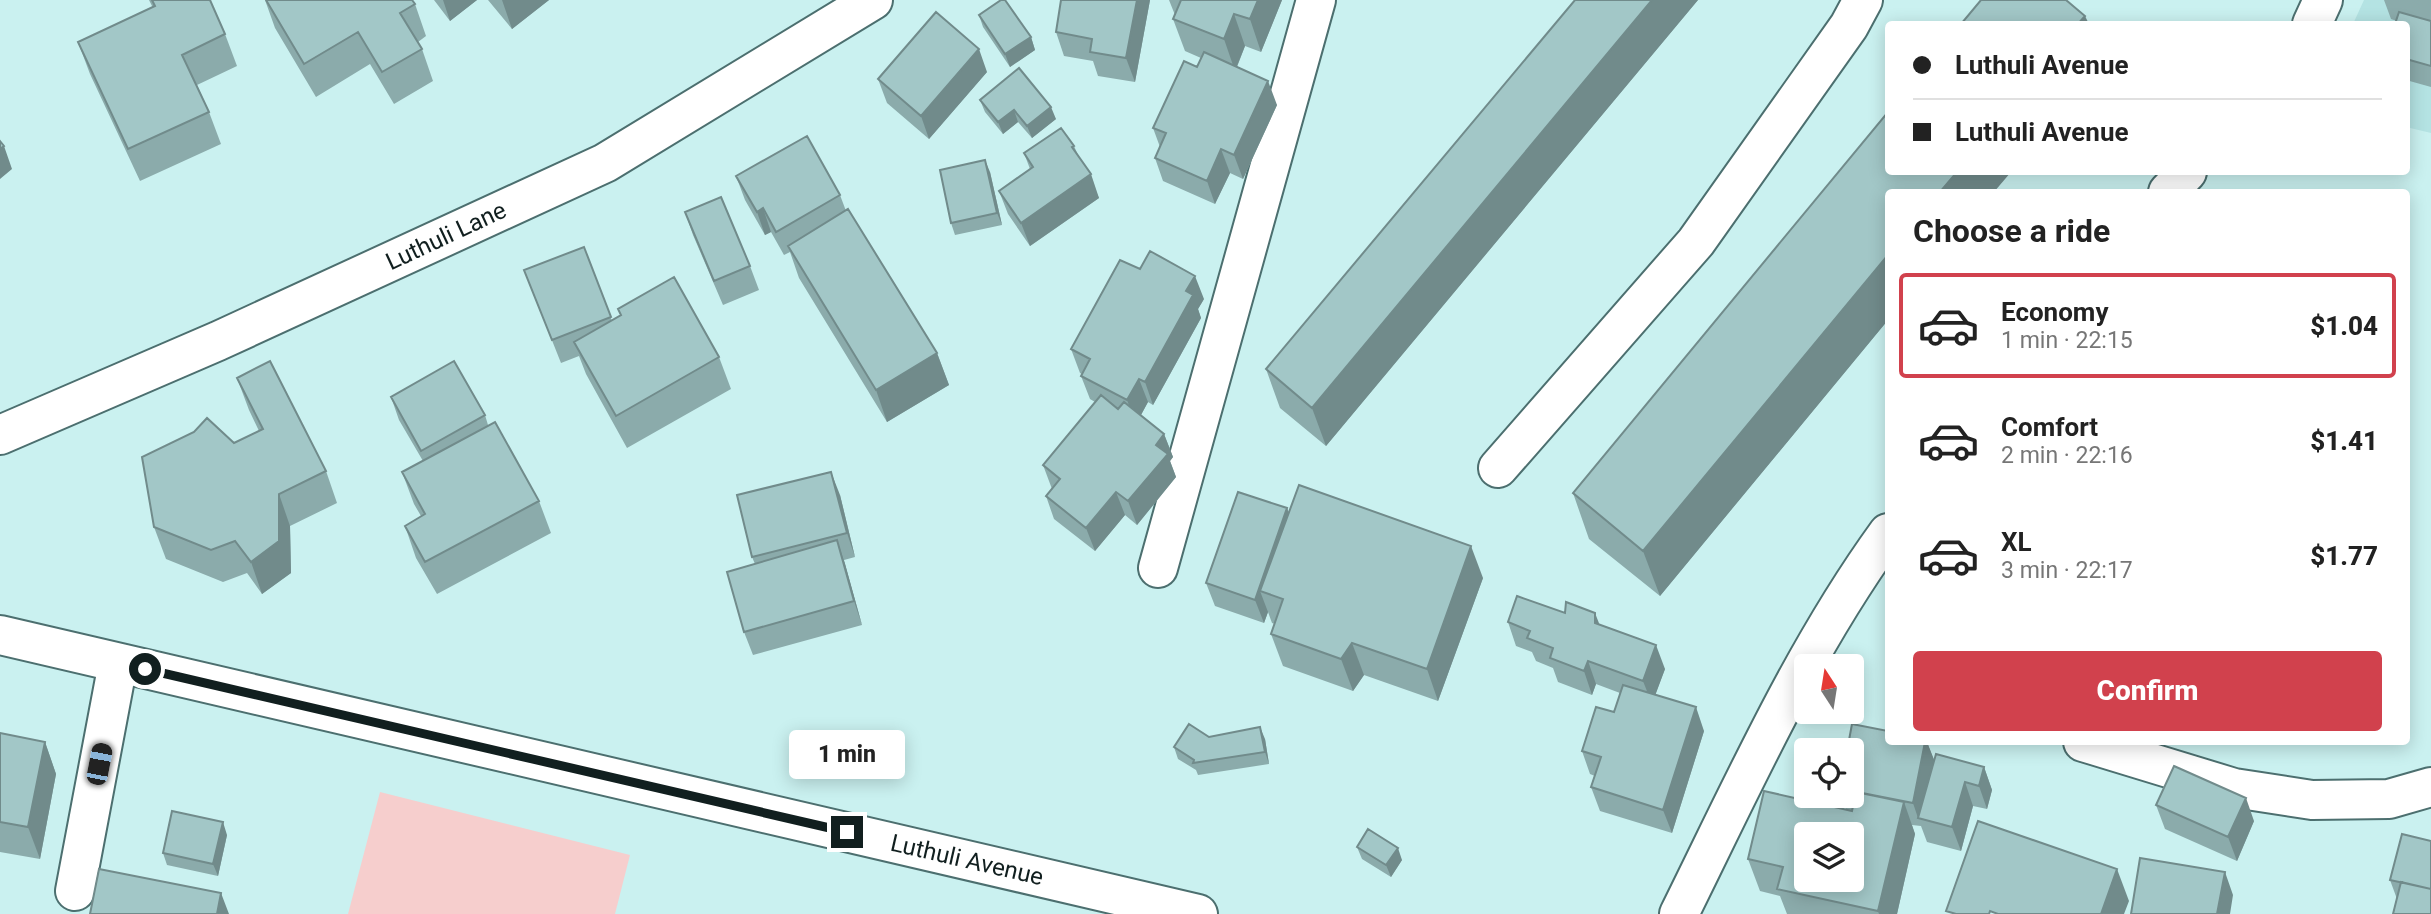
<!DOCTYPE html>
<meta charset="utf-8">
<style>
body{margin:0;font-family:Roboto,sans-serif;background:#f2f2f2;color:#222;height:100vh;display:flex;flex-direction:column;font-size:26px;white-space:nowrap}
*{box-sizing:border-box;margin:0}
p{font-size:23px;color:#767676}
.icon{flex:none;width:38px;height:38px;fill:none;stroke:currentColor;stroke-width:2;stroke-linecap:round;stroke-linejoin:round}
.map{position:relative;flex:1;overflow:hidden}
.details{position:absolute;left:1885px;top:189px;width:525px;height:556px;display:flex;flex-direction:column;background:#fff;border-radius:7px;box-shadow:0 4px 18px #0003}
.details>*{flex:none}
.guide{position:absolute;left:1885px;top:21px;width:525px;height:154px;border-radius:7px;box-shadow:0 4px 18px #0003;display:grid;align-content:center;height:154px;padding:0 28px;background:#fff}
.needle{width:46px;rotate:348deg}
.buttons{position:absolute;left:1794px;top:654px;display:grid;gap:14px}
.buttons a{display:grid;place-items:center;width:70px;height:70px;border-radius:7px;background:#fff;box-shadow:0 4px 18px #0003;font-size:35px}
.end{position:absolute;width:32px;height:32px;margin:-16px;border:9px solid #111f1f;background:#fff;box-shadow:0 0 0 4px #fff}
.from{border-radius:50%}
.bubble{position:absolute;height:49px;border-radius:7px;background:#fff;box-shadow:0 4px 18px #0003;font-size:23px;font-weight:800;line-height:49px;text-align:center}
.car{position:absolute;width:21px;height:42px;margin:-21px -10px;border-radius:9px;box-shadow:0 0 5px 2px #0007;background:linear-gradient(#222 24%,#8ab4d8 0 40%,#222 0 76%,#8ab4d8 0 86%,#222 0)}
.guide b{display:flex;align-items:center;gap:24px;height:66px;font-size:26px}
.guide b+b{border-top:2px solid #e0e0e0}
.guide i{width:18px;height:18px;background:#222}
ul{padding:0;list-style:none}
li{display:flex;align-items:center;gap:21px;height:105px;margin:0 14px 10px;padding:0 14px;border:4px solid transparent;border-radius:7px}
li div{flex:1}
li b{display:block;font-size:26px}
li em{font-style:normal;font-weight:800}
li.selected{border-color:#d1414d}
li>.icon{width:63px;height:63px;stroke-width:1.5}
h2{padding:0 28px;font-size:32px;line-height:84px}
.button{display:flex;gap:14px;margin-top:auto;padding:14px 28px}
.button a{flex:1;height:80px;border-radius:7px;background:#d1414d;color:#fff;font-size:28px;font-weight:800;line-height:80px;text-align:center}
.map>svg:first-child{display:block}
</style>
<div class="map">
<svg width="2431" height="914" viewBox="0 0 2431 914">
<rect width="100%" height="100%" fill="#caf1f0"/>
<path fill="#b4e3e3" d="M 2364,0 L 2431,0 L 2431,133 L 2406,127 L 2406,24 L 2353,24 Z"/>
<path fill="#f6cecd" d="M 380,792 L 630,855 L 615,914 L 348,914 Z"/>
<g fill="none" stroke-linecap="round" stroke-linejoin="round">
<defs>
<path id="minor" d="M 2312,24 L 2323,0
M 2168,192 L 2187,172
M 0,435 L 218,341 L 605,163 L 873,0
M 1498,468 L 1696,242 L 1849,26 L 1863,0
M 1158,568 L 1316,0
M 0,635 L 1198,914
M 2083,742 L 2234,788 L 2312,800 L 2389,799 L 2431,787
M 75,891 L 118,663
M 1679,914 C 1743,785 1803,650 1888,533"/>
</defs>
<use href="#minor" stroke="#4c6f6f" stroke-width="42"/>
<use href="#minor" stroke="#fff" stroke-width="38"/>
</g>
<path fill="#8babab" d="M 149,0 L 210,0 L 225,34 L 237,66 L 197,85 L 209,112 L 221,144 L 140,181 L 90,74 L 78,42 L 153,8 Z
M 265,0 L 412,0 L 415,4 L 426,36 L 418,42 L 422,49 L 433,81 L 394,104 L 370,64 L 316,97 L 275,28 Z
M 434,0 L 477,0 L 450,21 Z
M 488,0 L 549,0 L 512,29 Z
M 1150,0 L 1135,82 L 1098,76 L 1093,61 L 1064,56 L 1056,32 Z
M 1169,0 L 1282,0 L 1261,52 L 1245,46 L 1237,67 L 1277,105 L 1243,179 L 1230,173 L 1215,204 L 1163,181 L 1155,158 L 1160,147 L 1153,128 L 1197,67 L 1201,58 L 1185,51 L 1173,19 L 1175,15 Z
M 1575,0 L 1698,0 L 1326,446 L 1280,408 L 1266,369 Z
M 2384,0 L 2431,0 L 2431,87 L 2406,80 L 2406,24 L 2391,19 Z
M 979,15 L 1031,37 L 1035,50 L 1010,67 L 983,27 Z
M 987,72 L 929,139 L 887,103 L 878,79 Z
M 980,100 L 1056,119 L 1032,138 L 1018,122 L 1003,134 L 985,112 Z
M 1074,146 L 1078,155 L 1099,198 L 1030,246 L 1008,214 L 999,191 L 1030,169 L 1024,153 Z
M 990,172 L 1002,225 L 955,235 L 951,223 Z
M 736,176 L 840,195 L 846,211 L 937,353 L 949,385 L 887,422 L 799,278 L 790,252 L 784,255 L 771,232 L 765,235 L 745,200 Z
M 1888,192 L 1888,320 L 1660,596 L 1589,539 L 1573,493 Z
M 685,212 L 750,266 L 759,290 L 723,305 L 693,235 Z
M 584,247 L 612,321 L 621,316 L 618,309 L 719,357 L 731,389 L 627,448 L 586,374 L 579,356 L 561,363 L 524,270 Z
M 1204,299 L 1198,309 L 1201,318 L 1153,405 L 1148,402 L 1141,415 L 1164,434 L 1173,457 L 1170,461 L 1176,477 L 1137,525 L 1125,515 L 1095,551 L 1054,519 L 1046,496 L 1052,489 L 1043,465 L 1095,402 L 1090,399 L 1081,376 L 1082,374 L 1080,373 L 1071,349 Z
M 237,378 L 326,471 L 337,503 L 290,526 L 291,573 L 262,594 L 247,573 L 223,582 L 166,559 L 154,527 L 234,443 L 259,431 L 249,410 Z
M 391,397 L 485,415 L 488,425 L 539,501 L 551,533 L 437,594 L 416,558 L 405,526 L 421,516 L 414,504 L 402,472 L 423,461 L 399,420 Z
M 840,495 L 855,557 L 844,560 L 862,625 L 753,655 L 744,632 L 755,564 L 752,557 Z
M 1287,508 L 1289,513 L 1483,578 L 1438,701 L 1364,675 L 1353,691 L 1283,666 L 1271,634 L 1275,624 L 1272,623 L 1268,612 L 1264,623 L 1215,606 L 1206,583 Z
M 1508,622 L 1600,625 L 1665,669 L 1655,695 L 1704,731 L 1672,833 L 1600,811 L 1591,787 L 1595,776 L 1590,774 L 1582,751 L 1614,712 L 1620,693 L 1596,684 L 1592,695 L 1558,682 L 1553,668 L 1536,661 L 1532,652 L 1516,646 Z
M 0,733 L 45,742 L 56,774 L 40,859 L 0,852 Z
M 1209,737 L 1265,739 L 1269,764 L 1198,775 L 1196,770 L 1178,759 L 1174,747 Z
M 1927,742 L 1934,761 L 1984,767 L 1992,790 L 1987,809 L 1973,806 L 1961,851 L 1927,842 L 1921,826 L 1912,825 L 1915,834 L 1897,914 L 1787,914 L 1780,896 L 1760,891 L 1748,859 L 1846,810 L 1842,796 L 1852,796 L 1852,751 Z
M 2156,805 L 2254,821 L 2237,861 L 2165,829 Z
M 227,835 L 218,876 L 167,865 L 163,853 Z
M 2431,841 L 2397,899 L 2390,880 Z
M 1357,847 L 1402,860 L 1391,877 L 1362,859 Z"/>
<path fill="#718b8b" d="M 443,0 L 477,0 L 450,21 Z
M 502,0 L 549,0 L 512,29 Z
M 1137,0 L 1150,0 L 1135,82 L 1126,58 Z
M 1258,0 L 1282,0 L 1261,52 L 1250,19 Z
M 1652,0 L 1698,0 L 1326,446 L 1312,408 Z
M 1234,14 L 1245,46 L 1235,71 L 1224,39 Z
M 2085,16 L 2089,24 L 2078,24 Z
M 1031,37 L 1035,50 L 1010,67 L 1005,54 Z
M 979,49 L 987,72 L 929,139 L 921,116 Z
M 1268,81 L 1277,105 L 1243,179 L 1234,155 Z
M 1051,107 L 1056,119 L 1032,138 L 1027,126 Z
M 1014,110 L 1018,122 L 1003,134 L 998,122 Z
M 4,146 L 12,169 L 0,179 L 0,149 Z
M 1221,149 L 1230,173 L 1215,204 L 1207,181 Z
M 985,160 L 990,172 L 1002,225 L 997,213 Z
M 1957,172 L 2011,172 L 1994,192 L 1940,192 Z
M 1091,174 L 1099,198 L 1030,246 L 1021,223 Z
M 763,208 L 771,232 L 765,235 L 757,212 Z
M 1888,255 L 1888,320 L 1660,596 L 1643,551 Z
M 1195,276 L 1204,299 L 1198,309 L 1201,318 L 1153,405 L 1145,382 L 1186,291 Z
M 937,353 L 949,385 L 887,422 L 876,390 Z
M 1139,379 L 1148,402 L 1136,424 L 1127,400 Z
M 1164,434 L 1173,457 L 1170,461 L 1176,477 L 1137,525 L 1128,501 L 1156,445 Z
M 831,472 L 840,495 L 855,557 L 847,533 Z
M 1116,492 L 1125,515 L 1095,551 L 1086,528 Z
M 279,494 L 290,526 L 291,573 L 262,594 L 251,562 Z
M 1287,508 L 1295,532 L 1260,591 L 1268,612 L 1264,623 L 1255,600 Z
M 837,540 L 845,564 L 862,625 L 854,601 Z
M 1471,546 L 1483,578 L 1438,701 L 1427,669 Z
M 1595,613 L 1604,636 L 1595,623 Z
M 1352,643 L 1364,675 L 1353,691 L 1341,659 Z
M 1656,645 L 1665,669 L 1652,704 L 1643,681 Z
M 1588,661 L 1596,684 L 1592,695 L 1584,671 Z
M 1696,707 L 1704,731 L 1672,833 L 1663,810 Z
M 1260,727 L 1265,739 L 1269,764 L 1265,752 Z
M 45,742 L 56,774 L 40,859 L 28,827 Z
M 1925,742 L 1927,742 L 1935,762 L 1918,818 L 1921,827 L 1913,803 Z
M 1984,767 L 1992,790 L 1987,809 L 1979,786 Z
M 1965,782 L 1973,806 L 1961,851 L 1952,827 Z
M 2246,798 L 2254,821 L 2237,861 L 2228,837 Z
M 1904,802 L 1915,834 L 1897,914 L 1879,914 L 1878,911 Z
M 223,822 L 227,835 L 218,876 L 213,864 Z
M 1398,848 L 1402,860 L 1391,877 L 1386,865 Z
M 2117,869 L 2129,901 L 2124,914 L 2101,914 Z
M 2225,872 L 2233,895 L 2230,914 L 2217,914 Z
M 221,893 L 229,914 L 217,914 Z"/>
<path fill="#a2c7c7" stroke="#718b8b" stroke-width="2" fill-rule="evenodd" d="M 152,0 L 210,0 L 225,34 L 182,55 L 209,112 L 128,149 L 78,42 L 155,6 Z
M 266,0 L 412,0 L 415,4 L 400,13 L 422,49 L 382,72 L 358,32 L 304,64 Z
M 1001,0 L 1005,0 L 1031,37 L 1005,54 L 979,15 Z
M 1061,0 L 1137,0 L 1126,58 L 1090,52 L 1092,39 L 1056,32 Z
M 1181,0 L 1258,0 L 1250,19 L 1234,14 L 1224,39 L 1173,19 Z
M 1575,0 L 1652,0 L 1312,408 L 1266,369 Z
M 1981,0 L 2066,0 L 2085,16 L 2078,24 L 1961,24 Z
M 936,12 L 979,49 L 921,116 L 878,79 Z
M 2399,12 L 2431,21 L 2431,66 L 2406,59 L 2406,24 L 2395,24 Z
M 1204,52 L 1268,81 L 1234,155 L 1221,149 L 1207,181 L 1155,158 L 1166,133 L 1153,128 L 1184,61 L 1197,67 Z
M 1019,68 L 1051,107 L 1027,126 L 1014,110 L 998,122 L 980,100 Z
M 1888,112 L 1888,172 L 1957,172 L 1940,192 L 1888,192 L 1888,255 L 1643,551 L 1573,493 Z
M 1061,128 L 1074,146 L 1072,147 L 1091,174 L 1021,223 L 999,191 L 1033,167 L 1024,153 Z
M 807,136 L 840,195 L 776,232 L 763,208 L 757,212 L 736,176 Z
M 0,141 L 4,146 L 0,149 Z
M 985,160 L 997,213 L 951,223 L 940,170 Z
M 721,197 L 750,266 L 714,281 L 685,212 Z
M 848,209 L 937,353 L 876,390 L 788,246 Z
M 584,247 L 611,317 L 552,340 L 524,270 Z
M 1150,251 L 1195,276 L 1186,291 L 1193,295 L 1145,382 L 1139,379 L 1127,400 L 1081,376 L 1090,359 L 1071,349 L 1120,260 L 1140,269 Z
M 674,277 L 719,357 L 616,416 L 574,342 L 621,315 L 618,309 Z
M 270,361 L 326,471 L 279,494 L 279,541 L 251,562 L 235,541 L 211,550 L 154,527 L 142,457 L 194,432 L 207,418 L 234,443 L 263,429 L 237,378 Z
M 454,361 L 485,415 L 421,451 L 391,397 Z
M 1101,395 L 1118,409 L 1124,402 L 1164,434 L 1156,445 L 1168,454 L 1128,501 L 1116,492 L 1086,528 L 1046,496 L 1060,479 L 1043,465 Z
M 495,422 L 539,501 L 425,562 L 405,526 L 425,514 L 402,472 Z
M 831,472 L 847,533 L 752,557 L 737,495 Z
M 1299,485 L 1471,546 L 1427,669 L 1352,643 L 1341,659 L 1271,634 L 1283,599 L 1260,591 Z
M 1238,492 L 1287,508 L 1255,600 L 1206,583 Z
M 837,540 L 854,601 L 744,632 L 727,572 Z
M 1517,596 L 1565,613 L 1566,602 L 1595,613 L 1595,623 L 1656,645 L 1643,681 L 1588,661 L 1584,671 L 1550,658 L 1553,648 L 1527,638 L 1530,631 L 1508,622 Z
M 1623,685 L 1696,707 L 1663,810 L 1591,787 L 1601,757 L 1582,751 L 1596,707 L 1614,712 Z
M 1189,724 L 1209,737 L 1260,727 L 1265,752 L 1193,763 L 1194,760 L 1174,747 Z
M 1852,724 L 1888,731 L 1888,742 L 1925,742 L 1913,803 L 1852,791 L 1852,751 L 1847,751 Z
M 0,733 L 45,742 L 28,827 L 0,822 Z
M 1936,754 L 1984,767 L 1979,786 L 1965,782 L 1952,827 L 1918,818 Z
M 2174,766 L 2246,798 L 2228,837 L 2156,805 Z
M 1764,791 L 1852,811 L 1856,792 L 1904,802 L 1878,911 L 1777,889 L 1783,867 L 1748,859 ZM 1806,835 L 1852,835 L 1852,880 L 1806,880 Z
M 172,811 L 223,822 L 213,864 L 163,853 Z
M 1978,821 L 2117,869 L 2101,914 L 1998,914 L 1990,911 L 1989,914 L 1956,914 L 1946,911 Z
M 1368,829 L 1398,848 L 1386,865 L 1357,847 Z
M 2402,834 L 2431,841 L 2431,889 L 2390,880 Z
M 2140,858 L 2225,872 L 2217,914 L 2131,914 Z
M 99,869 L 221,893 L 217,914 L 90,914 Z
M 2401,882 L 2431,889 L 2431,914 L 2393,914 Z"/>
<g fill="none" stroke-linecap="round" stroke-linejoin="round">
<path stroke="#111f1f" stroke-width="9" d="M 145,669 L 847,832"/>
</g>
<g text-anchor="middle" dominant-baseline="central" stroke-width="6" stroke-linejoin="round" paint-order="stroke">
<g font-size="24" fill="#111f1f" stroke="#fff">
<text transform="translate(446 236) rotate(-25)">Luthuli Lane</text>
<text transform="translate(967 860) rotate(13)">Luthuli Avenue</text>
</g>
</g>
</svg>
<div class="buttons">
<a><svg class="needle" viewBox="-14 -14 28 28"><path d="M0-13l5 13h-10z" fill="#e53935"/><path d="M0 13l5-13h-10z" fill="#767676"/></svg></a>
<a><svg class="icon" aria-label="locate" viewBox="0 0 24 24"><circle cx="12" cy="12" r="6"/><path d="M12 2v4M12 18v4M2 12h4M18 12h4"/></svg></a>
<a><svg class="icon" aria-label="layers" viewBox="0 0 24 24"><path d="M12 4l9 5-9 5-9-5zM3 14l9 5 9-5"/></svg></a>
</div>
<i class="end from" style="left:145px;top:669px"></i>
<i class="end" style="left:847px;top:832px"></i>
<div class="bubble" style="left:789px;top:730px;width:116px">1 min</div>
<i class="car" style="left:99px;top:764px;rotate:11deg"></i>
<div class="guide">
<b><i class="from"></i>Luthuli Avenue</b>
<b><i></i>Luthuli Avenue</b>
</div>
<section class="details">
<h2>Choose a ride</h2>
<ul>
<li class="selected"><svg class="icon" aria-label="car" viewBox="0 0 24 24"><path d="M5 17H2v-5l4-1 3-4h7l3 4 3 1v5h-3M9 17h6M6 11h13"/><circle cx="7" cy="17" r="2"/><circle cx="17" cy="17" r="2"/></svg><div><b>Economy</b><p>1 min · 22:15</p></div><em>$1.04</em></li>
<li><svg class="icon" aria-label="car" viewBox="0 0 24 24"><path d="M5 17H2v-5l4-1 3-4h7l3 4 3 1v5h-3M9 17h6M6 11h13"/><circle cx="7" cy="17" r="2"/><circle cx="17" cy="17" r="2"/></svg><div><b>Comfort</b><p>2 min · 22:16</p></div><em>$1.41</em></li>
<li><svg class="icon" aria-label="car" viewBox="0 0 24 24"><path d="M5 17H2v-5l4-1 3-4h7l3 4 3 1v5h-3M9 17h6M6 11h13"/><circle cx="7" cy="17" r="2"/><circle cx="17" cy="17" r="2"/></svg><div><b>XL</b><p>3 min · 22:17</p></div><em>$1.77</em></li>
</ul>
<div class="button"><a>Confirm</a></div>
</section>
</div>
